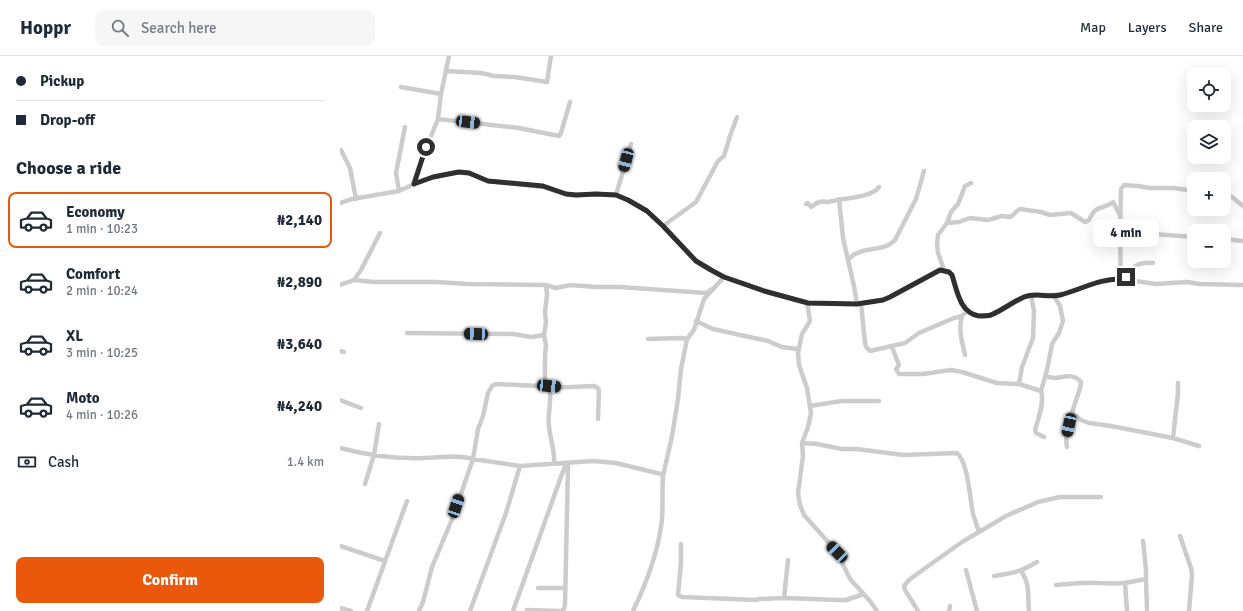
<!DOCTYPE html>
<meta charset="utf-8">
<style>
body{margin:0;font-family:Signika,sans-serif;background:#f6f6f7;color:#1f2937;height:100vh;display:flex;flex-direction:column;font-size:15px;white-space:nowrap}
*{box-sizing:border-box;margin:0}
p{font-size:13px;color:#747a83}
.icon{flex:none;width:22px;height:22px;fill:none;stroke:currentColor;stroke-width:2;stroke-linecap:round;stroke-linejoin:round}
.map{position:relative;flex:1;overflow:hidden}
.drawer{display:flex;flex-direction:column;background:#fff;width:340px}
.drawer>*{flex:none}
.guide{display:grid;align-content:center;height:88px;padding:0 16px;background:#fff}
.controls{position:absolute;left:847px;top:12px;display:grid;gap:8px}
.controls a{display:grid;place-items:center;width:44px;height:44px;border-radius:8px;background:#fff;box-shadow:0 4px 16px #0002;font-size:20px}
.end{position:absolute;width:18px;height:18px;margin:-9px;border:5px solid #2f2f2f;background:#fff;box-shadow:0 0 0 2px #fff}
.from{border-radius:50%}
.bubble{position:absolute;height:28px;border-radius:8px;background:#fff;box-shadow:0 4px 16px #0002;font-size:13px;font-weight:700;line-height:28px;text-align:center}
.car{position:absolute;width:12px;height:24px;margin:-12px -6px;border-radius:5px;box-shadow:0 0 3px 1px #0007;background:linear-gradient(#222 24%,#8ab4d8 0 40%,#222 0 76%,#8ab4d8 0 86%,#222 0)}
.guide b{display:flex;align-items:center;gap:14px;height:38px;font-size:15px}
.guide b+b{border-top:1px solid #e0e1e3}
.guide i{width:10px;height:10px;background:#1f2937}
ul{padding:0;list-style:none}
li{display:flex;align-items:center;gap:12px;height:56px;margin:0 8px 6px;padding:0 8px;border:2px solid transparent;border-radius:8px}
li div{flex:1}
li b{display:block;font-size:15px}
li em{font-style:normal;font-weight:700}
li.on{border-color:#ea580c}
li>.icon{width:36px;height:36px;stroke-width:1.5}
h2{padding:0 16px;font-size:18px;line-height:48px}
.pay{display:flex;align-items:center;gap:10px;height:44px;padding:0 16px;font-size:15px}
.pay p{margin-inline-start:auto}
.action{display:flex;gap:8px;margin-top:auto;padding:8px 16px}
.action a{flex:1;height:46px;border-radius:8px;background:#ea580c;color:#fff;font-size:16px;font-weight:700;line-height:46px;text-align:center}
header{display:flex;align-items:center;gap:24px;box-sizing:border-box;height:56px;padding:0 20px;background:#fff;border-bottom:1px solid #e0e1e3}
header strong{font-size:19px}
nav{display:flex;gap:22px;margin-inline-start:auto;font-size:14px}
.search{width:280px;height:36px;background:#f6f6f7;display:flex;align-items:center;gap:10px;box-sizing:border-box;padding:0 14px;border-radius:8px;color:#747a83;font-size:15px}
main{display:flex;flex:1;min-height:0}
.map>svg:first-child{display:block}
</style>
<header>
<strong>Hoppr</strong>
<div class="search"><svg class="icon" aria-label="search" viewBox="0 0 24 24"><circle cx="10" cy="10" r="6"/><path d="M15 15l6 6"/></svg>Search here</div>
<nav><a>Map</a><a>Layers</a><a>Share</a></nav>
</header>
<main>
<section class="drawer">
<div class="guide">
<b><i class="from"></i>Pickup</b>
<b><i></i>Drop-off</b>
</div>
<h2>Choose a ride</h2>
<ul>
<li class="on"><svg class="icon" aria-label="car" viewBox="0 0 24 24"><path d="M5 17H2v-5l4-1 3-4h7l3 4 3 1v5h-3M9 17h6M6 11h13"/><circle cx="7" cy="17" r="2"/><circle cx="17" cy="17" r="2"/></svg><div><b>Economy</b><p>1 min · 10:23</p></div><em>₦2,140</em></li>
<li><svg class="icon" aria-label="car" viewBox="0 0 24 24"><path d="M5 17H2v-5l4-1 3-4h7l3 4 3 1v5h-3M9 17h6M6 11h13"/><circle cx="7" cy="17" r="2"/><circle cx="17" cy="17" r="2"/></svg><div><b>Comfort</b><p>2 min · 10:24</p></div><em>₦2,890</em></li>
<li><svg class="icon" aria-label="car" viewBox="0 0 24 24"><path d="M5 17H2v-5l4-1 3-4h7l3 4 3 1v5h-3M9 17h6M6 11h13"/><circle cx="7" cy="17" r="2"/><circle cx="17" cy="17" r="2"/></svg><div><b>XL</b><p>3 min · 10:25</p></div><em>₦3,640</em></li>
<li><svg class="icon" aria-label="car" viewBox="0 0 24 24"><path d="M5 17H2v-5l4-1 3-4h7l3 4 3 1v5h-3M9 17h6M6 11h13"/><circle cx="7" cy="17" r="2"/><circle cx="17" cy="17" r="2"/></svg><div><b>Moto</b><p>4 min · 10:26</p></div><em>₦4,240</em></li>
</ul>
<div class="pay"><svg class="icon" aria-label="cash" viewBox="0 0 24 24"><path d="M3 7h18v10H3z"/><circle cx="12" cy="12" r="2"/></svg>Cash<p>1.4 km</p></div>
<div class="action"><a>Confirm</a></div>
</section>
<div class="map">
<svg width="903" height="555" viewBox="0 0 903 555">
<rect width="100%" height="100%" fill="#fff"/>
<g fill="none" stroke-linecap="round" stroke-linejoin="round">
<path stroke="#ccc" stroke-width="4.5" d="M 106,15 L 141,17 L 154,20 L 175,21 L 207,26 L 211,0
M 61,31 L 101,38
M 98,63 L 179,72 L 219,80 L 221,77 L 230,46
M 1,94 L 10,112 L 16,143
M 73,128 L 83,100 L 98,63 L 101,38 L 109,0
M 59,135 L 56,117 L 65,71
M 276,139 L 291,88
M 884,139 L 892,141 L 903,150
M 499,143 L 503,182 L 514,230 L 517,248
M 0,147 L 12,143 L 59,135 L 83,124 L 107,118 L 119,116 L 129,117 L 148,125 L 203,131 L 226,138 L 236,139 L 256,138 L 276,139 L 288,144 L 307,155 L 323,170 L 356,205 L 371,214 L 384,221 L 425,235 L 468,247 L 517,248 L 543,244 L 550,241 L 600,214 L 609,216 L 612,219 L 621,247 L 625,253 L 633,259 L 645,260 L 651,259 L 683,242 L 691,239 L 720,239 L 755,227 L 771,224 L 781,223 L 816,228 L 847,226 L 859,228 L 903,229
M 466,148 L 468,147 L 471,151 C 473,150 476,147 479,146 C 482,145 485,146 488,146 C 501,142 532,142 539,131
M 607,167 L 619,166 L 630,162 L 648,164 L 662,160 L 669,161 L 672,160 L 677,155 L 680,153 L 701,156 L 710,159 L 731,157 L 745,166 L 749,164 C 758,146 760,156 773,146 L 780,159
M 323,170 L 356,146 L 378,105 L 384,100 L 390,80 L 397,61
M 780,182 L 783,177 L 786,176 L 854,181
M 884,183 L 903,185
M 508,204 C 520,189 544,197 555,184 L 576,143 L 584,115
M 604,214 L 598,197 L 597,188 L 598,179 L 607,167 L 611,156 L 618,148 L 625,130 L 631,127
M 781,223 L 780,182 L 781,133 L 784,129 L 798,130 L 810,132 L 834,132 L 854,135
M 14,224 L 21,214 L 40,177
M 785,224 C 790,210 799,206 813,207
M 0,229 L 14,224 L 34,226 L 96,226 L 128,228 L 206,229 L 216,232 L 230,229 L 256,231 L 280,231 L 366,237 L 374,232
M 467,246 L 470,265 L 462,278 L 458,297 L 459,309 L 467,332 L 471,357 L 468,371 L 462,387 L 463,400 L 458,437 L 460,449 L 464,459 L 497,496 L 510,523 L 530,545 L 537,555
M 521,247 L 525,287 L 526,291 L 530,295 L 565,287 L 579,277 L 614,262 L 622,260 L 627,255
M 622,260 C 618,274 622,285 625,299
M 356,265 L 373,273 L 428,285 L 442,291 L 458,293
M 67,277 L 173,278 L 191,281 L 204,279
M 308,283 L 341,282 L 347,283 L 354,274 L 364,243 L 384,221
M 552,291 L 559,309 L 556,313 L 559,318 L 583,318 L 611,314 L 622,316 L 657,327 L 679,328 L 701,335 C 705,345 698,364 695,374 L 696,377 L 704,381
M 0,295 L 4,296
M 705,320 C 709,321 712,322 715,322 C 724,321 734,317 741,326 C 741,332 738,338 736,344 C 732,357 724,378 727,391
M 205,328 L 205,300 L 206,289 L 204,279 L 206,266 L 205,256 L 207,239 L 206,229
M 679,328 L 682,311 L 693,282 L 694,255 L 691,239
M 209,329 C 213,342 207,357 209,370 C 210,383 215,394 214,407
M 701,335 L 707,314 L 712,288 L 719,277 L 723,265 L 720,250 L 714,240
M 0,344 L 21,352
M 470,350 L 502,345 L 539,345
M 733,358 L 741,364 L 749,367 L 771,370 L 833,382 L 859,390
M 833,382 L 838,337 L 838,327
M 462,387 L 477,388 L 502,393 L 517,393 L 563,399 L 617,397 C 628,406 630,443 633,458 C 635,464 637,470 639,476
M 0,392 C 26,399 56,403 83,402 C 99,402 117,398 133,403 L 180,410 L 253,405 L 276,407 L 321,418 L 323,420 C 322,434 323,449 322,463 C 319,493 306,528 293,555
M 323,420 L 332,380 L 338,343 L 341,313 L 347,283
M 25,428 L 34,399 L 39,368
M 840,480 L 851,512 L 852,519 L 849,555
M 341,488 L 341,506 L 338,539 L 342,541 L 416,544 L 419,543 L 444,542 L 499,544 L 506,544 L 524,538
M 0,490 L 45,505
M 626,514 L 637,555
M 682,515 C 683,519 686,523 687,528 C 689,537 688,546 689,555
M 654,520 C 674,517 680,516 697,506
M 806,523 L 807,554
M 785,527 L 806,523 L 806,514 L 803,485
M 716,529 C 731,528 745,526 759,527 C 768,527 776,528 785,527 L 787,555
M 198,532 L 225,532
M 444,542 L 448,504
M 0,552 L 11,555
M 187,554 L 219,555
M 27,555 L 67,445
M 79,555 L 83,546 L 92,511 L 113,461 L 133,403 L 138,373 L 143,360 L 148,337 L 152,330 L 156,328 L 199,330 L 205,328 C 215,334 240,330 253,330 C 257,331 259,332 259,336 L 258,363
M 130,555 L 166,457 L 180,410
M 173,555 L 222,418 L 225,411 L 228,413
M 221,555 L 224,553 L 225,548 L 228,410
M 578,555 L 565,534 L 564,530 L 569,524 L 577,518 L 622,486 L 666,460 L 698,446 L 720,441 L 761,441
M 609,555 L 610,550"/>
</g>
<g fill="none" stroke-linecap="round" stroke-linejoin="round">
<path stroke="#2f2f2f" stroke-width="5" d="M 86,91 L 74,128 L 93,121 L 119,116 L 129,117 L 148,125 L 203,130 L 226,138 L 236,139 L 256,138 L 276,139 L 288,144 L 307,155 L 323,170 L 356,205 L 371,214 L 384,221 L 424,235 L 468,247 L 517,248 L 543,244 L 550,241 L 600,214 L 609,216 L 612,219 C 617,235 620,257 639,260 C 643,260 647,260 651,259 C 663,254 672,246 684,241 C 697,236 707,242 720,239 C 741,234 763,220 785,224 L 786,221"/>
</g>
</svg>
<div class="controls">
<a><svg class="icon" aria-label="locate" viewBox="0 0 24 24"><circle cx="12" cy="12" r="6"/><path d="M12 2v4M12 18v4M2 12h4M18 12h4"/></svg></a>
<a><svg class="icon" aria-label="layers" viewBox="0 0 24 24"><path d="M12 4l9 5-9 5-9-5zM3 14l9 5 9-5"/></svg></a>
<a>+</a>
<a>−</a>
</div>
<i class="end from" style="left:86px;top:91px"></i>
<i class="end" style="left:786px;top:221px"></i>
<div class="bubble" style="left:753px;top:163px;width:66px">4 min</div>
<i class="car" style="left:128px;top:66px;rotate:97deg"></i>
<i class="car" style="left:286px;top:104px;rotate:195deg"></i>
<i class="car" style="left:136px;top:278px;rotate:272deg"></i>
<i class="car" style="left:209px;top:330px;rotate:96deg"></i>
<i class="car" style="left:729px;top:369px;rotate:192deg"></i>
<i class="car" style="left:116px;top:450px;rotate:18deg"></i>
<i class="car" style="left:497px;top:496px;rotate:315deg"></i>
</div>
</main>
